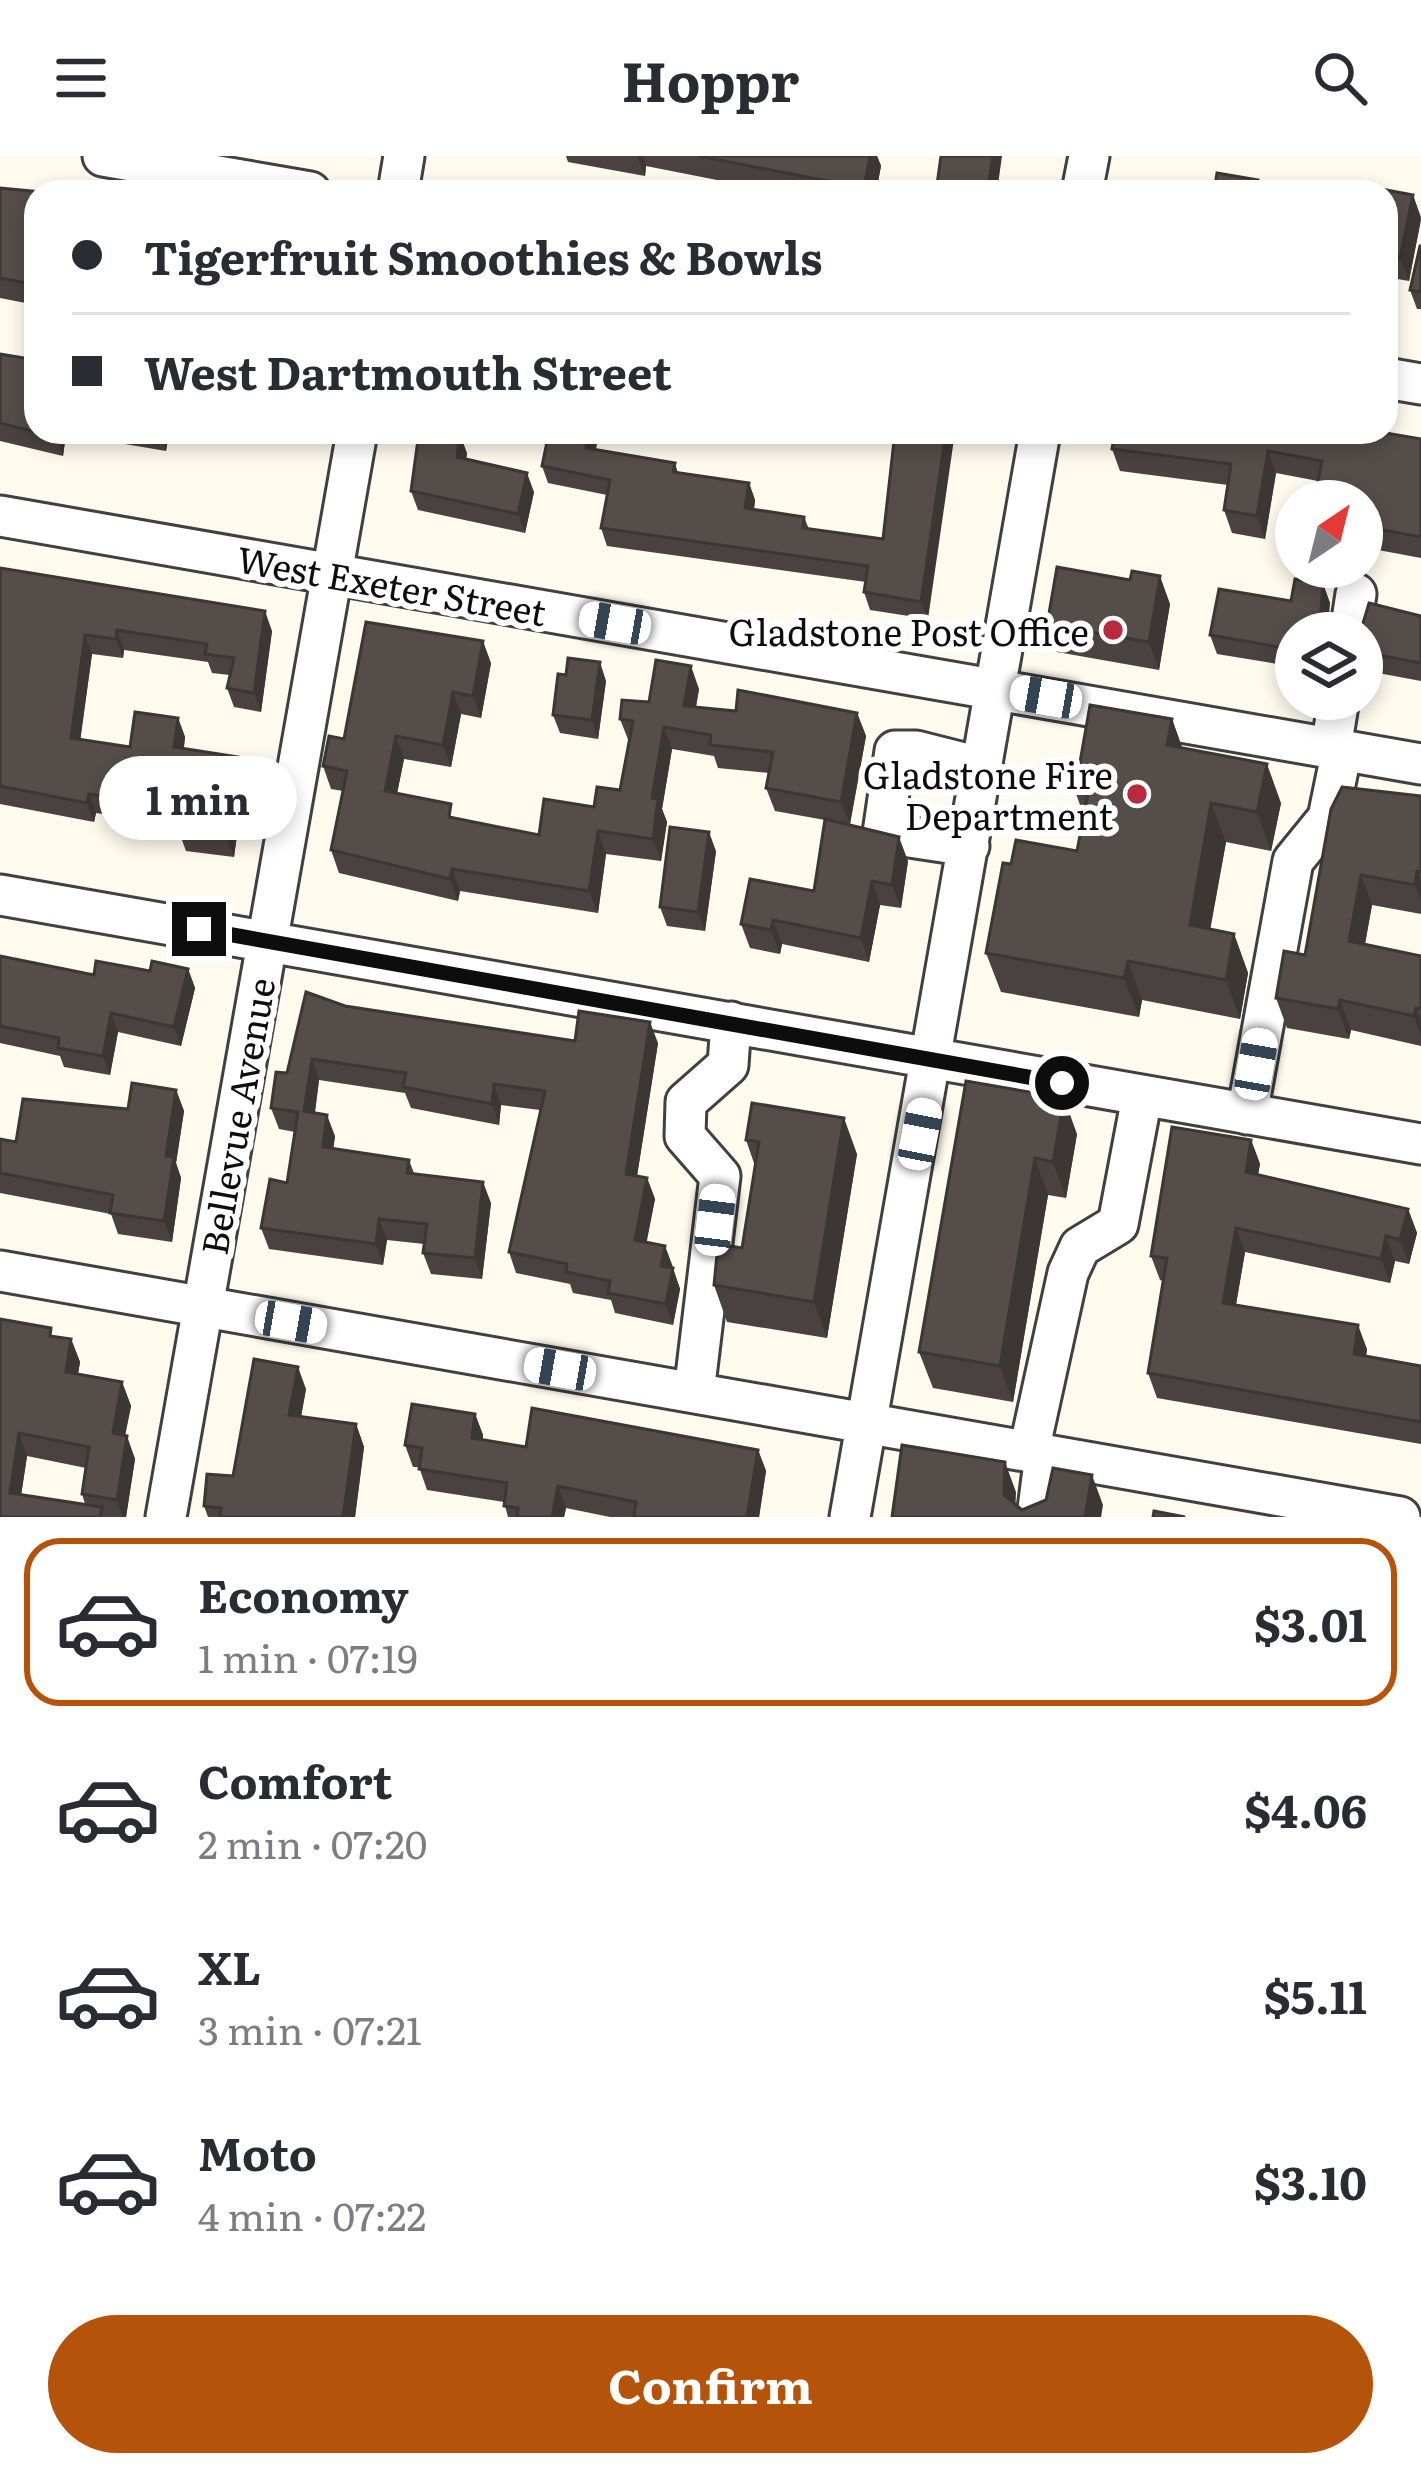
<!DOCTYPE html>
<meta charset="utf-8">
<style>
body{margin:0;font-family:Literata,serif;background:#f7f7f7;color:#2b2b33;height:100vh;display:flex;flex-direction:column;font-size:45px;white-space:nowrap}
*{box-sizing:border-box;margin:0}
p{font-size:39px;color:#7c7c81}
.icon{flex:none;width:66px;height:66px;fill:none;stroke:currentColor;stroke-width:2;stroke-linecap:round;stroke-linejoin:round}
.map{position:relative;height:1361px;overflow:hidden}
.details{display:flex;flex-direction:column;background:#fff;flex:1}
.details>*{flex:none}
.hud{position:absolute;left:24px;top:24px;width:1374px;height:264px;border-radius:36px;box-shadow:0 6px 18px #0003;display:grid;align-content:center;height:264px;padding:0 48px;background:#fff}
.needle{width:78px;rotate:35deg}
.tools{position:absolute;left:1275px;top:324px;display:grid;gap:24px}
.tools a{display:grid;place-items:center;width:108px;height:108px;border-radius:50%;background:#fff;box-shadow:0 6px 18px #0003;font-size:60px}
.end{position:absolute;width:54px;height:54px;margin:-27px;border:15px solid #0d0d0d;background:#fff;box-shadow:0 0 0 6px #fff}
.from{border-radius:50%}
.bubble{position:absolute;height:84px;border-radius:42px;background:#fff;box-shadow:0 6px 18px #0003;font-size:39px;font-weight:700;line-height:84px;text-align:center}
.car{position:absolute;width:36px;height:72px;margin:-36px -18px;border-radius:15px;box-shadow:0 0 9px 3px #0007;background:linear-gradient(#fff 24%,#345 0 40%,#fff 0 76%,#345 0 86%,#fff 0)}
.hud b{display:flex;align-items:center;gap:42px;height:114px;font-size:45px}
.hud b+b{border-top:3px solid #e1e1e2}
.hud i{width:30px;height:30px;background:#2b2b33}
ul{padding:21px 0 0;list-style:none}
li{display:flex;align-items:center;gap:36px;height:168px;margin:0 24px 18px;padding:0 24px;border:6px solid transparent;border-radius:36px}
li div{flex:1}
li b{display:block;font-size:45px}
li em{font-style:normal;font-weight:700}
li.selected{border-color:#b45309}
li>.icon{width:108px;height:108px;stroke-width:1.5}
.action{display:flex;gap:24px;margin-top:auto;padding:24px 48px}
.action a{flex:1;height:138px;border-radius:72px;background:#b45309;color:#fff;font-size:48px;font-weight:700;line-height:138px;text-align:center}
header{display:flex;justify-content:space-between;align-items:center;height:156px;padding:0 48px;background:#fff;font-size:54px;font-weight:700}
.map>svg:first-child{display:block}
</style>
<header><svg class="icon" aria-label="menu" viewBox="0 0 24 24"><path d="M4 6h16M4 12h16M4 18h16"/></svg>Hoppr<svg class="icon" aria-label="search" viewBox="0 0 24 24"><circle cx="10" cy="10" r="6"/><path d="M15 15l6 6"/></svg></header>
<div class="map">
<svg width="1421" height="1361" viewBox="0 0 1421 1361">
<rect width="100%" height="100%" fill="#fefaee"/>
<g fill="none" stroke-linecap="round" stroke-linejoin="round">
<defs>
<path id="minor" d="M 103,0 L 310,36
M 398,36 L 404,0
M 1082,36 L 1089,0
M 1386,222 L 1421,228
M 0,360 L 1421,608
M 1350,477 L 1356,438
M 1331,592 L 1339,543
M 969,690 L 883,677 L 895,595 L 916,595 L 983,612
M 0,739 L 1421,988
M 1247,958 L 1293,705 L 1328,662 L 1342,594
M 0,1115 L 1400,1361
M 694,1237 L 720,1020 L 685,980 L 686,946 L 728,909 L 731,866
M 1029,1295 L 1068,1117 L 1080,1091 L 1118,1068 L 1142,941
M 166,1361 L 357,276
M 850,1361 L 1040,276
M 1037,1361 L 1045,1298"/>
</defs>
<use href="#minor" stroke="#404040" stroke-width="45"/>
<use href="#minor" stroke="#fff" stroke-width="39"/>
</g>
<path fill="#494240" fill-rule="evenodd" d="M 566,0 L 877,0 L 881,10 L 876,36 L 778,36 L 646,10 L 645,20 L 568,6 Z
M 0,32 L 36,36 L 36,149 L 0,142 Z
M 1386,36 L 1413,39 L 1421,61 L 1409,125 L 1386,121 Z
M 1421,90 L 1421,153 L 1417,153 L 1410,134 Z
M 0,198 L 36,276 L 169,276 L 166,295 L 66,278 L 63,300 L 0,285 Z
M 895,276 L 928,463 L 870,454 L 864,436 L 866,426 L 607,390 L 601,372 L 607,339 L 548,327 L 542,310 L 599,278 L 596,293 L 675,307 L 678,317 L 749,327 L 755,344 L 754,353 L 804,361 L 809,373 L 883,383 Z
M 1421,283 L 1421,402 L 1362,391 L 1362,345 L 1318,325 L 1276,317 L 1265,383 L 1232,377 L 1224,354 L 1228,329 L 1120,315 L 1112,293 Z
M 467,297 L 466,303 L 534,336 L 525,377 L 418,354 L 411,335 Z
M 0,412 L 272,475 L 261,556 L 234,551 L 227,532 L 230,519 L 212,517 L 208,506 L 124,494 L 123,502 L 92,498 L 80,584 L 130,591 L 178,562 L 185,581 L 184,592 L 238,601 L 245,620 L 234,701 L 186,695 L 179,676 L 180,670 L 96,657 L 94,666 L 0,648 Z
M 1323,428 L 1330,447 L 1296,477 L 1296,511 L 1217,498 L 1210,479 L 1291,445 Z
M 1170,448 L 1159,514 L 1057,496 L 1047,469 Z
M 1421,460 L 1421,525 L 1362,514 L 1362,477 Z
M 491,507 L 481,562 L 461,558 L 451,611 L 404,603 L 397,637 L 456,662 L 539,679 L 594,651 L 620,634 L 629,586 L 620,563 L 649,546 L 699,533 L 696,551 L 736,555 L 857,557 L 866,580 L 850,668 L 908,705 L 901,752 L 880,749 L 869,806 L 782,788 L 780,798 L 750,792 L 741,768 L 814,735 L 825,664 L 775,655 L 766,632 L 769,617 L 718,612 L 714,600 L 672,593 L 662,653 L 667,666 L 661,705 L 606,698 L 598,757 L 460,735 L 458,745 L 339,717 L 331,694 L 343,635 L 331,633 L 323,610 L 344,583 Z
M 606,525 L 598,583 L 560,577 L 553,559 Z
M 1172,563 L 1182,592 L 1281,647 L 1271,695 L 1226,686 L 1210,773 L 1234,778 L 1248,817 L 1240,863 L 1142,844 L 1139,861 L 1001,836 L 986,797 L 1011,708 L 1077,695 L 1084,660 L 1075,635 Z
M 1421,640 L 1421,758 L 1372,749 L 1365,788 L 1421,800 L 1421,890 L 1351,874 L 1349,883 L 1287,872 L 1276,842 L 1305,799 L 1331,653 Z
M 716,695 L 705,775 L 667,770 L 660,751 Z
M 0,800 L 94,819 L 188,813 L 195,832 L 181,890 L 118,876 L 110,919 L 64,911 L 60,900 L 0,887 Z
M 345,850 L 575,885 L 658,887 L 637,1020 L 647,1022 L 655,1043 L 646,1086 L 665,1090 L 680,1133 L 673,1169 L 615,1157 L 611,1144 L 573,1137 L 570,1128 L 516,1117 L 509,1096 L 540,954 L 501,949 L 499,969 L 411,952 L 405,937 L 319,924 L 315,957 L 335,980 L 333,992 L 409,1004 L 414,1017 L 491,1047 L 482,1123 L 431,1118 L 423,1097 L 424,1088 L 387,1084 L 383,1109 L 269,1093 L 261,1072 L 287,1027 L 295,976 L 279,973 L 271,952 L 287,917 Z
M 966,925 L 1077,978 L 1066,1042 L 1048,1039 L 1013,1246 L 933,1232 L 919,1196 Z
M 176,934 L 184,955 L 176,1007 L 181,1022 L 172,1086 L 118,1078 L 111,1058 L 0,1037 L 0,983 L 16,986 L 128,953 Z
M 746,984 L 857,998 L 827,1182 L 727,1166 L 714,1129 L 742,1092 L 755,1010 Z
M 1251,984 L 1260,1008 L 1258,1018 L 1408,1053 L 1417,1077 L 1409,1108 L 1395,1105 L 1390,1127 L 1245,1096 L 1236,1149 L 1367,1193 L 1366,1200 L 1421,1210 L 1421,1288 L 1157,1242 L 1148,1217 L 1163,1125 L 1160,1124 L 1151,1100 Z
M 0,1163 L 54,1180 L 71,1183 L 80,1206 L 78,1218 L 122,1226 L 131,1250 L 125,1279 L 135,1303 L 126,1361 L 0,1361 ZM 27,1300 L 86,1312 L 82,1338 L 85,1348 L 21,1339 Z
M 306,1233 L 301,1261 L 356,1268 L 364,1291 L 355,1361 L 208,1361 L 204,1350 L 233,1320 Z
M 475,1258 L 483,1279 L 483,1283 L 526,1291 L 758,1294 L 766,1315 L 759,1361 L 610,1361 L 566,1352 L 564,1361 L 508,1361 L 504,1346 L 427,1334 L 419,1311 L 413,1311 L 405,1289 Z"/>
<path fill="#3c3634" d="M 637,0 L 643,0 L 646,10 L 645,20 Z
M 870,0 L 877,0 L 881,10 L 876,36 L 865,36 L 864,32 Z
M 993,0 L 1002,0 L 997,36 L 987,36 Z
M 1413,39 L 1421,64 L 1409,125 L 1400,102 Z
M 56,276 L 65,276 L 66,278 L 63,300 L 56,281 Z
M 159,276 L 169,276 L 166,295 Z
M 589,276 L 599,278 L 592,309 L 586,292 Z
M 946,276 L 955,276 L 928,463 L 921,446 Z
M 460,278 L 467,297 L 464,320 L 457,301 Z
M 1268,295 L 1276,317 L 1265,383 L 1257,360 Z
M 527,317 L 534,336 L 525,377 L 518,358 Z
M 749,327 L 755,344 L 752,369 L 745,352 Z
M 1160,420 L 1170,448 L 1159,514 L 1149,486 Z
M 1323,428 L 1330,447 L 1328,477 L 1320,466 Z
M 265,455 L 272,475 L 261,556 L 254,537 Z
M 117,474 L 124,494 L 123,502 L 116,483 Z
M 85,479 L 92,498 L 78,601 L 71,582 Z
M 483,485 L 491,507 L 481,562 L 473,540 Z
M 600,506 L 606,525 L 598,583 L 592,564 Z
M 691,510 L 699,533 L 692,572 L 684,550 Z
M 453,536 L 461,558 L 451,611 L 443,589 Z
M 857,557 L 866,580 L 850,668 L 841,646 Z
M 178,562 L 185,581 L 181,610 L 174,591 Z
M 1172,563 L 1186,602 L 1167,589 Z
M 664,571 L 672,593 L 662,653 L 667,666 L 661,705 L 653,683 L 652,642 Z
M 396,580 L 404,603 L 393,658 L 385,635 Z
M 238,601 L 245,620 L 234,701 L 227,682 Z
M 1267,608 L 1281,647 L 1271,695 L 1257,656 Z
M 89,638 L 96,657 L 94,666 L 87,647 Z
M 1211,647 L 1226,686 L 1204,808 L 1190,769 Z
M 598,675 L 606,698 L 598,757 L 589,735 Z
M 709,676 L 716,695 L 705,775 L 698,756 Z
M 899,681 L 908,705 L 901,752 L 892,729 Z
M 452,713 L 460,735 L 458,745 L 450,723 Z
M 1417,715 L 1421,726 L 1421,746 L 1415,729 Z
M 1361,719 L 1372,749 L 1360,815 L 1349,785 Z
M 872,725 L 880,749 L 869,806 L 861,782 Z
M 773,764 L 782,788 L 780,798 L 771,774 Z
M 1234,778 L 1248,817 L 1240,863 L 1226,824 Z
M 1128,805 L 1142,844 L 1139,861 L 1124,822 Z
M 188,813 L 195,832 L 181,890 L 174,871 Z
M 1340,844 L 1351,874 L 1349,883 L 1338,853 Z
M 1416,852 L 1421,866 L 1421,880 L 1414,860 Z
M 111,857 L 118,876 L 110,919 L 103,900 Z
M 650,866 L 658,887 L 634,1039 L 626,1018 Z
M 312,903 L 319,924 L 312,976 L 304,955 Z
M 494,928 L 501,949 L 499,969 L 492,948 Z
M 176,934 L 184,955 L 176,1007 L 181,1022 L 172,1086 L 164,1065 L 166,1000 Z
M 1064,942 L 1077,978 L 1066,1042 L 1053,1006 Z
M 327,959 L 335,980 L 331,1012 L 323,991 Z
M 844,962 L 857,998 L 827,1182 L 814,1146 Z
M 1251,984 L 1260,1008 L 1254,1040 L 1246,1016 Z
M 1035,1002 L 1048,1039 L 1013,1246 L 1000,1210 Z
M 647,1022 L 655,1043 L 643,1105 L 635,1084 Z
M 483,1026 L 491,1047 L 482,1123 L 475,1102 Z
M 1408,1053 L 1417,1077 L 1409,1108 L 1400,1084 Z
M 379,1063 L 387,1084 L 383,1109 L 376,1088 Z
M 1236,1072 L 1245,1096 L 1232,1171 L 1223,1147 Z
M 1386,1080 L 1395,1105 L 1390,1127 L 1381,1103 Z
M 665,1090 L 673,1111 L 669,1131 L 661,1110 Z
M 673,1112 L 680,1133 L 673,1169 L 666,1148 Z
M 1358,1169 L 1367,1193 L 1363,1222 L 1354,1198 Z
M 71,1183 L 80,1206 L 74,1239 L 66,1216 Z
M 298,1211 L 306,1233 L 297,1282 L 289,1259 Z
M 122,1226 L 131,1250 L 121,1300 L 113,1277 Z
M 475,1258 L 483,1279 L 480,1303 L 472,1282 Z
M 356,1268 L 364,1291 L 355,1361 L 343,1361 Z
M 19,1277 L 27,1300 L 18,1360 L 10,1337 Z
M 127,1280 L 135,1303 L 126,1361 L 123,1361 L 117,1344 Z
M 758,1294 L 766,1315 L 759,1361 L 747,1361 Z
M 1005,1306 L 1016,1336 L 1015,1361 L 1004,1339 Z
M 1092,1319 L 1103,1349 L 1101,1361 L 1085,1361 Z
M 558,1330 L 566,1352 L 564,1361 L 552,1361 Z"/>
<path fill="#554d4a" stroke="#3c3634" stroke-width="3" d="M 698,0 L 870,0 L 864,32 Z
M 941,0 L 993,0 L 987,36 L 936,36 Z
M 1217,17 L 1258,24 L 1256,36 L 1214,36 Z
M 1365,30 L 1413,39 L 1400,102 L 1386,99 L 1386,36 L 1363,36 Z
M 0,32 L 42,36 L 36,36 L 36,108 L 32,128 L 0,122 Z
M 205,32 L 227,36 L 204,36 Z
M 1420,90 L 1421,90 L 1421,136 L 1410,134 Z
M 0,198 L 36,204 L 36,276 L 0,267 Z
M 36,276 L 56,276 L 56,281 Z
M 419,276 L 460,278 L 457,301 L 527,317 L 518,358 L 411,335 Z
M 549,276 L 589,276 L 586,292 L 675,307 L 673,316 L 749,327 L 745,352 L 804,361 L 803,372 L 883,383 L 895,276 L 946,276 L 921,446 L 864,436 L 868,410 L 601,372 L 610,324 L 542,310 Z
M 1115,276 L 1380,276 L 1421,283 L 1421,381 L 1362,370 L 1362,345 L 1314,345 L 1322,305 L 1268,295 L 1257,360 L 1224,354 L 1231,308 L 1112,293 Z
M 1057,411 L 1130,424 L 1132,415 L 1160,420 L 1149,486 L 1047,469 Z
M 0,412 L 265,455 L 254,537 L 227,532 L 234,502 L 205,498 L 207,488 L 117,474 L 116,483 L 85,479 L 71,582 L 130,591 L 135,556 L 178,562 L 174,591 L 238,601 L 227,682 L 179,676 L 183,652 L 89,638 L 87,647 L 0,630 Z
M 1295,423 L 1323,428 L 1320,466 L 1333,477 L 1296,477 L 1296,494 L 1210,479 L 1219,433 L 1291,445 Z
M 1369,447 L 1421,460 L 1421,507 L 1362,496 L 1362,477 L 1352,477 L 1361,474 Z
M 366,466 L 483,485 L 473,540 L 453,536 L 443,589 L 396,580 L 385,635 L 451,648 L 449,661 L 539,679 L 544,643 L 594,651 L 597,631 L 620,634 L 633,565 L 620,563 L 622,544 L 649,546 L 656,504 L 691,510 L 684,550 L 736,555 L 738,534 L 857,557 L 841,646 L 766,632 L 773,596 L 710,589 L 711,579 L 664,571 L 652,642 L 658,643 L 653,683 L 598,675 L 589,735 L 452,713 L 450,723 L 331,694 L 347,615 L 323,610 L 329,580 L 344,583 Z
M 568,502 L 600,506 L 592,564 L 553,559 L 558,518 L 566,519 Z
M 1090,549 L 1172,563 L 1167,589 L 1267,608 L 1257,656 L 1211,647 L 1190,769 L 1234,778 L 1226,824 L 1128,805 L 1124,822 L 986,797 L 1003,707 L 1011,708 L 1016,684 L 1077,695 L 1088,637 L 1075,635 Z
M 1342,631 L 1421,640 L 1421,716 L 1417,715 L 1415,729 L 1361,719 L 1349,785 L 1421,800 L 1421,853 L 1416,852 L 1414,860 L 1340,844 L 1338,853 L 1276,842 L 1284,795 L 1305,799 L 1331,653 Z
M 825,663 L 899,681 L 892,729 L 872,725 L 861,782 L 773,764 L 771,774 L 741,768 L 750,723 L 814,735 Z
M 670,671 L 709,676 L 698,756 L 660,751 Z
M 0,800 L 94,819 L 96,805 L 150,815 L 152,805 L 188,813 L 174,871 L 111,857 L 103,900 L 58,892 L 59,882 L 0,870 Z
M 306,836 L 345,850 L 575,885 L 579,855 L 650,866 L 626,1018 L 647,1022 L 635,1084 L 665,1090 L 661,1110 L 673,1112 L 666,1148 L 608,1137 L 610,1125 L 566,1116 L 567,1108 L 509,1096 L 545,935 L 494,928 L 492,948 L 403,931 L 406,917 L 312,903 L 304,955 L 327,959 L 323,991 L 409,1004 L 407,1017 L 483,1026 L 475,1102 L 423,1097 L 427,1068 L 379,1063 L 376,1088 L 261,1072 L 270,1023 L 287,1027 L 298,956 L 271,952 L 276,916 L 287,917 Z
M 966,925 L 1064,942 L 1053,1006 L 1035,1002 L 1000,1210 L 919,1196 Z
M 132,927 L 176,934 L 166,1000 L 174,1001 L 164,1065 L 110,1057 L 113,1039 L 0,1017 L 0,983 L 16,986 L 23,943 L 128,953 Z
M 752,947 L 844,962 L 814,1146 L 714,1129 L 718,1088 L 742,1092 L 759,986 L 746,984 Z
M 1172,971 L 1251,984 L 1246,1016 L 1408,1053 L 1400,1084 L 1386,1080 L 1381,1103 L 1236,1072 L 1223,1147 L 1358,1169 L 1354,1198 L 1421,1210 L 1421,1266 L 1148,1217 L 1167,1102 L 1151,1100 Z
M 0,1163 L 51,1172 L 50,1180 L 71,1183 L 66,1216 L 122,1226 L 113,1277 L 127,1280 L 117,1344 L 82,1338 L 89,1291 L 19,1277 L 10,1337 L 102,1351 L 100,1361 L 0,1361 Z
M 254,1203 L 298,1211 L 289,1259 L 356,1268 L 343,1361 L 220,1361 L 221,1352 L 204,1350 L 207,1318 L 233,1320 Z
M 412,1248 L 475,1258 L 472,1282 L 526,1291 L 532,1252 L 758,1294 L 747,1361 L 634,1361 L 636,1346 L 558,1330 L 552,1361 L 517,1361 L 518,1352 L 504,1350 L 507,1327 L 419,1313 L 422,1292 L 405,1289 Z
M 902,1289 L 1005,1306 L 1004,1339 L 1022,1354 L 1046,1344 L 1053,1312 L 1092,1319 L 1085,1361 L 892,1361 Z
M 1154,1355 L 1185,1361 L 1153,1361 Z"/>
<g fill="none" stroke-linecap="round" stroke-linejoin="round">
<path stroke="#0d0d0d" stroke-width="15" d="M 199,773 L 1062,927"/>
</g>
<g fill="#b82a3d" stroke="#fff" stroke-width="4.5">
<circle cx="1113" cy="474" r="12"/>
<circle cx="1137" cy="638" r="12"/>
</g>
<g text-anchor="middle" dominant-baseline="central" stroke-width="12" stroke-linejoin="round" paint-order="stroke">
<g font-size="36" fill="#0d0d0d" stroke="#fff">
<text transform="translate(392 428) rotate(10)">West Exeter Street</text>
<text transform="translate(236 960) rotate(-80)">Bellevue Avenue</text>
</g>
<g font-size="36" fill="#0d0d0d" stroke="#fff" text-anchor="end">
<text x="1089" y="474">Gladstone Post Office</text>
<text x="1113" y="617">Gladstone Fire<tspan x="1113" dy="41">Department</tspan></text>
</g>
</g>
</svg>
<div class="tools">
<a><svg class="needle" viewBox="-14 -14 28 28"><path d="M0-13l5 13h-10z" fill="#e53935"/><path d="M0 13l5-13h-10z" fill="#7c7c81"/></svg></a>
<a><svg class="icon" aria-label="layers" viewBox="0 0 24 24"><path d="M12 4l9 5-9 5-9-5zM3 14l9 5 9-5"/></svg></a>
</div>
<i class="end from" style="left:1062px;top:927px"></i>
<i class="end" style="left:199px;top:773px"></i>
<div class="bubble" style="left:99px;top:600px;width:198px">1 min</div>
<i class="car" style="left:615px;top:467px;rotate:280deg"></i>
<i class="car" style="left:1046px;top:541px;rotate:280deg"></i>
<i class="car" style="left:1256px;top:908px;rotate:10deg"></i>
<i class="car" style="left:920px;top:978px;rotate:11deg"></i>
<i class="car" style="left:715px;top:1064px;rotate:7deg"></i>
<i class="car" style="left:291px;top:1166px;rotate:100deg"></i>
<i class="car" style="left:560px;top:1213px;rotate:280deg"></i>
<div class="hud">
<b><i class="from"></i>Tigerfruit Smoothies &amp; Bowls</b>
<b><i></i>West Dartmouth Street</b>
</div>
</div>
<section class="details">
<ul>
<li class="selected"><svg class="icon" aria-label="car" viewBox="0 0 24 24"><path d="M5 17H2v-5l4-1 3-4h7l3 4 3 1v5h-3M9 17h6M6 11h13"/><circle cx="7" cy="17" r="2"/><circle cx="17" cy="17" r="2"/></svg><div><b>Economy</b><p>1 min · 07:19</p></div><em>$3.01</em></li>
<li><svg class="icon" aria-label="car" viewBox="0 0 24 24"><path d="M5 17H2v-5l4-1 3-4h7l3 4 3 1v5h-3M9 17h6M6 11h13"/><circle cx="7" cy="17" r="2"/><circle cx="17" cy="17" r="2"/></svg><div><b>Comfort</b><p>2 min · 07:20</p></div><em>$4.06</em></li>
<li><svg class="icon" aria-label="car" viewBox="0 0 24 24"><path d="M5 17H2v-5l4-1 3-4h7l3 4 3 1v5h-3M9 17h6M6 11h13"/><circle cx="7" cy="17" r="2"/><circle cx="17" cy="17" r="2"/></svg><div><b>XL</b><p>3 min · 07:21</p></div><em>$5.11</em></li>
<li><svg class="icon" aria-label="car" viewBox="0 0 24 24"><path d="M5 17H2v-5l4-1 3-4h7l3 4 3 1v5h-3M9 17h6M6 11h13"/><circle cx="7" cy="17" r="2"/><circle cx="17" cy="17" r="2"/></svg><div><b>Moto</b><p>4 min · 07:22</p></div><em>$3.10</em></li>
</ul>
<div class="action"><a>Confirm</a></div>
</section>
